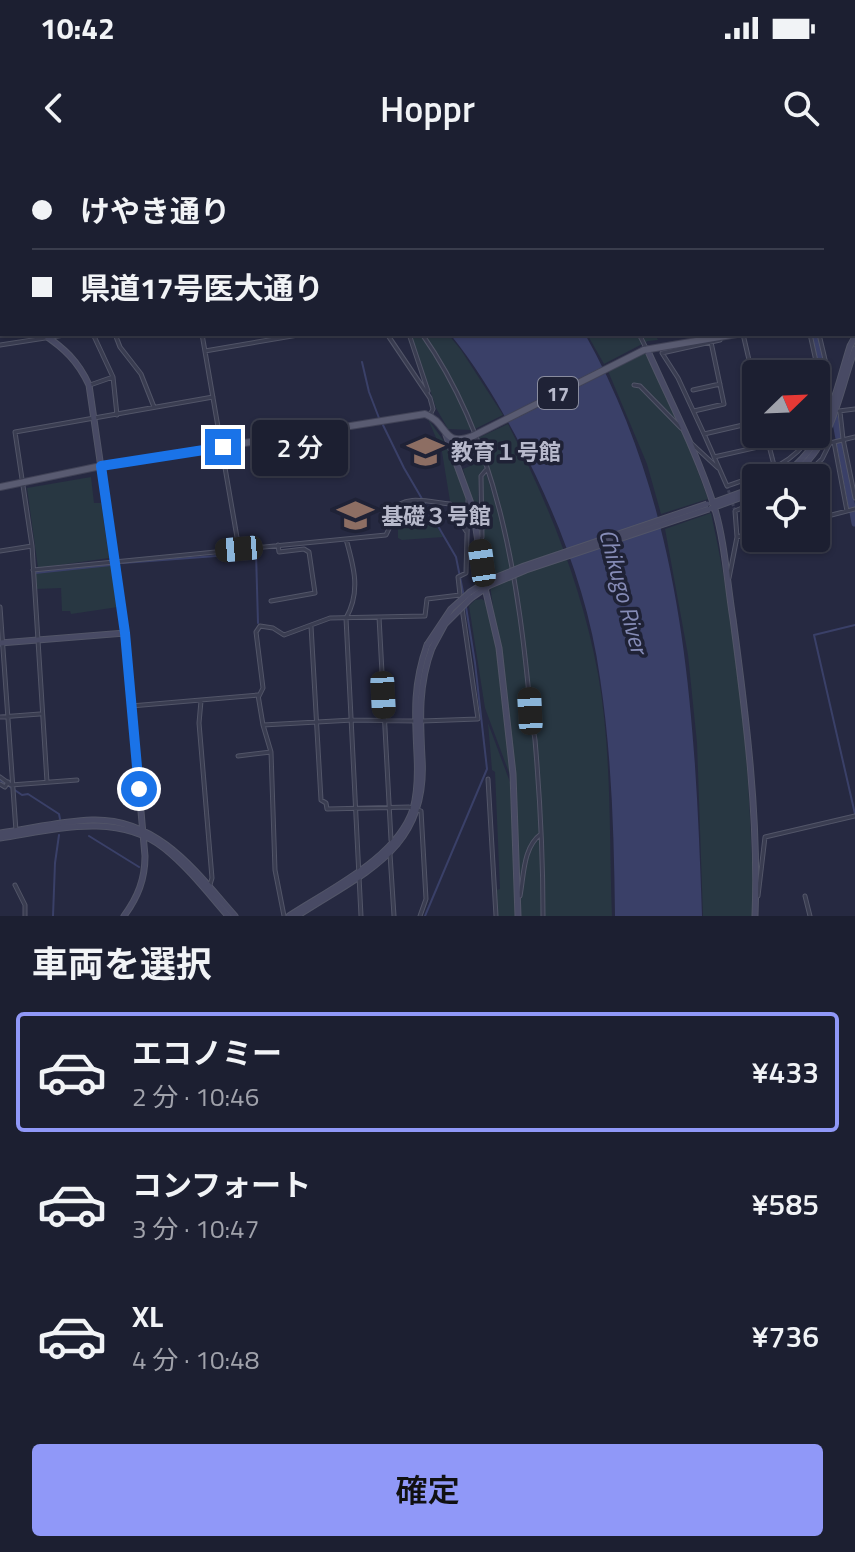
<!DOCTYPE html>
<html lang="ja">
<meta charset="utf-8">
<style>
body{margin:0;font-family:"Titillium Web","Noto Sans JP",sans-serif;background:#252739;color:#f1f3f6;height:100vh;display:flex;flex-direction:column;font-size:30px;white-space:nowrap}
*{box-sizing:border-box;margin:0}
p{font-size:26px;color:#a0a2ab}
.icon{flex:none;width:44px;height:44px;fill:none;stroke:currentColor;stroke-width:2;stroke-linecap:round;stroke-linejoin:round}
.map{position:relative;height:756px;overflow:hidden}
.drawer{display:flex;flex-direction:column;background:#1c1f31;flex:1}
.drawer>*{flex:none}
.guide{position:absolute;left:0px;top:0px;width:856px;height:176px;box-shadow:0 2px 6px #0004,0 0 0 2px #3a3d4d;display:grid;align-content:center;height:176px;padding:0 32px;background:#1c1f31}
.needle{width:52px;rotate:67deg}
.buttons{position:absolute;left:742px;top:200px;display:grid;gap:16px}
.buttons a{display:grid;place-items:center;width:88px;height:88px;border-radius:8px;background:#1c1f31;box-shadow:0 2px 6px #0004,0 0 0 2px #3a3d4d;font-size:40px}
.end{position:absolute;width:36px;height:36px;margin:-18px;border:10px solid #1a73e8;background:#fff;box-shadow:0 0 0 4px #fff}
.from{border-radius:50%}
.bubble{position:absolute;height:56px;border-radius:8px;background:#1c1f31;box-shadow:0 2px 6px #0004,0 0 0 2px #3a3d4d;font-size:26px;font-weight:600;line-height:56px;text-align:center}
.car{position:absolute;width:24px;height:48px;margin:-24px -12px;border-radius:10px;box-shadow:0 0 6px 2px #0007;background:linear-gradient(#222 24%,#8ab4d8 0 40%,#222 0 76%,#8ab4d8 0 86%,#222 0)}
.guide b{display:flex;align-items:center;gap:28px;height:76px;font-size:30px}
.guide b+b{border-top:2px solid #3a3d4d}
.guide i{width:20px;height:20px;background:#f1f3f6}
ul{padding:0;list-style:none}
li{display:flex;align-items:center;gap:24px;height:120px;margin:0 16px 12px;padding:0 16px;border:4px solid transparent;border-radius:8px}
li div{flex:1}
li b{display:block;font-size:30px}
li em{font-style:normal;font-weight:600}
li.current{border-color:#9098f8}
li>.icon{width:72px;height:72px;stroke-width:1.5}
h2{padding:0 32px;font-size:36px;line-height:96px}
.action{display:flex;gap:16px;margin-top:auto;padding:16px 32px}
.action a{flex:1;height:92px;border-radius:8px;background:#9098f8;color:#111;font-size:32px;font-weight:600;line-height:92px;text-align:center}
.status{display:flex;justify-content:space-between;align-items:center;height:56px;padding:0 40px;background:#1c1f31;direction:ltr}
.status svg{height:22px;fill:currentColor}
header{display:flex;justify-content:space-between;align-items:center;height:104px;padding:0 32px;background:#1c1f31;font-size:36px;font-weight:600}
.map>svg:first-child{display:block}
</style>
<div class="status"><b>10:42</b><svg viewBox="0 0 49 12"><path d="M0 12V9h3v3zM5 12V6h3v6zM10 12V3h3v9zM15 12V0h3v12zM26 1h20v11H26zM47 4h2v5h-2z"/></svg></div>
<header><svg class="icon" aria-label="back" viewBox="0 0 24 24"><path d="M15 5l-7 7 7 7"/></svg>Hoppr<svg class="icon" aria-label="search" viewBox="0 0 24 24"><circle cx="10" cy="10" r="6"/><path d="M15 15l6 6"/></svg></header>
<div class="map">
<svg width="855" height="756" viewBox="0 0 855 756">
<rect width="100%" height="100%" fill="#262941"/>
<path fill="#283742" d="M 411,174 L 420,174 L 449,220 L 473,270 L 448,269 L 436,248 Z
M 424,174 L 448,174 L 461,190 L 503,255 L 475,269 L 463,241 Z
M 587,174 L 655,174 L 658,180 L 648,181 L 604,204 Z
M 646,192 L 684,274 L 708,339 L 661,354 L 647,304 L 608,211 Z
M 428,259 L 453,294 L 466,335 L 465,365 L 455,344 L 450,341 L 442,292 Z
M 508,264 C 548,343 582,426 598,514 C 612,593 609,676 612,756 L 520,756 L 515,714 L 515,756 L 497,756 L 496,730 L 500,729 L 495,612 L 492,610 L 488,563 L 511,625 L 511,618 L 485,548 L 469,446 L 475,440 L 482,439 L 488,444 L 507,547 L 483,375 L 483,318 L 486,313 L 495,342 L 498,341 L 478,278 Z
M 475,278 L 485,308 L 479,315 L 478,364 L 463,309 L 477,303 L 469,281 Z
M 91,317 L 94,343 L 101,343 L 109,398 L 38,408 L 27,328 Z
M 711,353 C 733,453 745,555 750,658 C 751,690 754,723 753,756 L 703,756 L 697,583 L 688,495 L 665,369 Z
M 432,358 L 443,377 L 402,380 L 398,378 L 398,362 Z
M 113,403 L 118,447 L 71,454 L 70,451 L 62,451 L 61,428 L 36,429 L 35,411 Z"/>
<path fill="#3a4068" d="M 450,174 L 585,174 C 686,355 695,554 702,756 L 615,756 C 614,677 612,597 600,518 C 589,436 557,355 519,282 C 499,245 477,207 450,174 Z"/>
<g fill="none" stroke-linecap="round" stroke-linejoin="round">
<path stroke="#3a4068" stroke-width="2" d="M 362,202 L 369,232 L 379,258
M 382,263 L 404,308 L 456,397 L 464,437
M 123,403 L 256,393 L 258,463
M 35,413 L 111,405
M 855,465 L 814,475 L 855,654
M 0,620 L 22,635 L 28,634 L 59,654 L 60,659
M 89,676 L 139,707
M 53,756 L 55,703 L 59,675
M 425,756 L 487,609 L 475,503 L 466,447"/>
<path stroke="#3a4068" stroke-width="7" d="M 774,0 L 775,2
M 815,174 L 837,268 L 855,363"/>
<path stroke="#3c3f56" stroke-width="3" stroke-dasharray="3 1.5" stroke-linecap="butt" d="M 727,326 L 735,351"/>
<defs>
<path id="street" d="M 842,0 L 842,2
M 781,1 L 784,0
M 613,2 L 615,0
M 854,17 L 855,17
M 854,44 L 855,43
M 854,51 L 855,55
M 93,174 L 113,217 L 117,255
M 115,174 L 120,187 L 141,214 L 154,247
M 202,174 L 239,389
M 387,174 L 430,238 L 433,249 L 430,255
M 409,174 L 428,231
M 422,174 C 500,285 519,424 531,556 C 531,564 534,571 535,580 C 540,638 543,697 543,756
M 639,174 L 646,188
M 743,174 L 756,230
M 810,174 L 825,242
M 720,180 L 662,193 L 678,218 L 704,274 L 756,262
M 0,185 L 71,174
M 205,191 L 304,174
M 90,225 L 113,217
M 634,225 L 640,226 L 681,268
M 693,230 L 720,224
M 816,248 L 826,246
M 694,251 L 724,244 L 711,182
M 839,251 L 855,249
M 840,252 L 843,279 L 855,338
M 816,267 C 835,225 829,218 819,174
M 704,274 L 727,326 C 761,314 792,306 812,274
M 766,274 L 775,309
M 834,282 L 847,351
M 691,283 L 718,308
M 714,297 L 812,275
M 802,318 L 822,299 L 830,283 L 855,277
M 816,359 L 855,349
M 737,377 L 735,351 L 756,342
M 346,379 C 354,407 361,432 346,458 L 361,756
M 479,383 L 482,377 L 481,316 L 486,310
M 0,391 L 32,386
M 33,410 L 386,375 C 392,365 390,360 394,351 C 402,333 434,343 450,344 L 466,371
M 729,418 L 737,377 L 756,372
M 460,435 L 458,417 L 466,413 L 468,340
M 271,441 L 315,433 L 309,392 L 304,389 L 279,392 L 278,385
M 0,447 L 16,671
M 379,457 L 391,680 L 393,682
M 311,466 L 321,640 L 326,643 L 327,649 L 409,647 L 421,651 L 426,739 L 420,756
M 259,536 L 263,528 L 256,472 L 260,466 L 273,468 L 284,475 L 330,458 L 425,456 L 427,439 L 460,435 L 461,440
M 201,541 L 199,563 L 212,718 L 209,728
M 131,546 L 258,535 L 263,565 L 271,592 L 275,710 L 284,756
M 0,557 L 40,554
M 422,561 L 478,559 L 462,448
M 263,565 L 353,560 L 415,561
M 238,596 L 271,592
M 0,617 L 11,625 L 77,620
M 488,619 L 496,756
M 47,622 L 32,386 L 15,272 L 213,237
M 0,624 L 5,627 L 8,622
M 390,694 L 394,756
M 15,725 L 25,745 L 25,756
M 520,736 C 524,715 523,687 541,674
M 758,736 L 765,677 L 855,656
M 805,736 L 810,756"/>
<path id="secondary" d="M 811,0 L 812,2
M 854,111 L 855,110
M 0,143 L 2,145
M 43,174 C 64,188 78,201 89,225 L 125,473 L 145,696 C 145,719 138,737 124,756
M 647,189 C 670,241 697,292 714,346 C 725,382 727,422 733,459 C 746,556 759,659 755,756
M 446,275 L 473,349 L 485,428 L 499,488 L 513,614 L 518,756
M 778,318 C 827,289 834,236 850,186 L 855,177
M 788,318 C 834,287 837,237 855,189
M 712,343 L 756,327
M 712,348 L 756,332
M 470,432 L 486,422
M 471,438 L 487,427
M 0,483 L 125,473
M 0,673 C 30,669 61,661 92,660 C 158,658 196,712 235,756
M 0,678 C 53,670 117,651 164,688 C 188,707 208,733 228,756
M 289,756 C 330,729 397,698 413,649 C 418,631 418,613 417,594 C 415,553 413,525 427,485
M 297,756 C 364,712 428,690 422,598 C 420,559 418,525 432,488"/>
<path id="primary" d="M 854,158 L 855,159
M 644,190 L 737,174
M 0,327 L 101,306 L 425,254 C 449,263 441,288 473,276"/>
</defs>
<use href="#street" stroke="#525568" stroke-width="5"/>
<use href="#secondary" stroke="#525568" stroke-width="7"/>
<use href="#primary" stroke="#414357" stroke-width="8"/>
<use href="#street" stroke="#3a3d51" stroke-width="3"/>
<use href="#secondary" stroke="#484a64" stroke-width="5"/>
<use href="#primary" stroke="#595b71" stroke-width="6"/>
<defs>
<path id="secondary-bridge" d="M 487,421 L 524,406 L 707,344
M 488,426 L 526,410 L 709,349
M 427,485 L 451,449 L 470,432
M 432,488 L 445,464 L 471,438"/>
<path id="primary-bridge" d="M 473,276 L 644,190"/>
</defs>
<use href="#secondary-bridge" stroke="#525568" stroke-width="7" stroke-linecap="butt"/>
<use href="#primary-bridge" stroke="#414357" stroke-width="8" stroke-linecap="butt"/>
<use href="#secondary-bridge" stroke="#484a64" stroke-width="5"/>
<use href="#primary-bridge" stroke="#595b71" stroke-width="6"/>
</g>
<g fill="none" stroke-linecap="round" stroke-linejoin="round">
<path stroke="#1a73e8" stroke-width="10" d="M 139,629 L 125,473 L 101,306 L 223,287"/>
</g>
<defs>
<symbol id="university-bare" viewBox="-9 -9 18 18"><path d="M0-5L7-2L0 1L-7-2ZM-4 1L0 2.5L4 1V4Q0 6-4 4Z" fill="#8d6e63" stroke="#1f2236" stroke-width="2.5" paint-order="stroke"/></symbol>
</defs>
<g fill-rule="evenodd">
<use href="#university-bare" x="400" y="266" width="51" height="51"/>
<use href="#university-bare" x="330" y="330" width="51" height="51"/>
</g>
<g text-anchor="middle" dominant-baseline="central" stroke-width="7" stroke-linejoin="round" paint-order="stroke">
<rect fill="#1f2236" stroke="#898c9e" stroke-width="2" x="538" y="217" width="40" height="32" rx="6"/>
<g font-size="20" font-weight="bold" fill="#b7b9cb">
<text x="558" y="233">17</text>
</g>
<g font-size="22" font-weight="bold" fill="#b7b9cb" stroke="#1f2236" text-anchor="start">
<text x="451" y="292">教育１号館</text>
<text x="381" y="356">基礎３号館</text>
</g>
<g font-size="24" font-style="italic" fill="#868cb7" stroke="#1f2236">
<text transform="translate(624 431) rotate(75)">Chikugo River</text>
</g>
</g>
</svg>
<div class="buttons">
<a><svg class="needle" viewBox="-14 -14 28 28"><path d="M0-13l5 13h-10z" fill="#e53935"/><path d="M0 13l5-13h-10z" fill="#a0a2ab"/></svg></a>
<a><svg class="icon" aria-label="locate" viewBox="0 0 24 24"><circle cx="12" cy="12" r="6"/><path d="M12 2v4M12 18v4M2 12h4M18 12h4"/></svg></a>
</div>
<i class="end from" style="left:139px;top:629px"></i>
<i class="end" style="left:223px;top:287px"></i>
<div class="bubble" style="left:252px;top:260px;width:96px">2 分</div>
<i class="car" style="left:239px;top:389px;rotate:265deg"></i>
<i class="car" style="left:482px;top:403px;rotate:352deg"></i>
<i class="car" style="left:383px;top:535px;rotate:177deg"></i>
<i class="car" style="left:530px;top:551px;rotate:357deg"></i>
<div class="guide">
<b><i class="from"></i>けやき通り</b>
<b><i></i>県道17号医大通り</b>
</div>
</div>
<section class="drawer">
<h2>車両を選択</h2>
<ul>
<li class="current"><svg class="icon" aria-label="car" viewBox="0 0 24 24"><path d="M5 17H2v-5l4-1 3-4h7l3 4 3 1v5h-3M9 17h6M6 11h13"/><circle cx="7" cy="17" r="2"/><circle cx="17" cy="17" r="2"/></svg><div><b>エコノミー</b><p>2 分 · 10:46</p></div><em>¥433</em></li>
<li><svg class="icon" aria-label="car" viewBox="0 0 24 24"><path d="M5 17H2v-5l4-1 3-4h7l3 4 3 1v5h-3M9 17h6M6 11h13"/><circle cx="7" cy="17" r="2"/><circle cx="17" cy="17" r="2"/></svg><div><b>コンフォート</b><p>3 分 · 10:47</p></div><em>¥585</em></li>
<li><svg class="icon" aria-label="car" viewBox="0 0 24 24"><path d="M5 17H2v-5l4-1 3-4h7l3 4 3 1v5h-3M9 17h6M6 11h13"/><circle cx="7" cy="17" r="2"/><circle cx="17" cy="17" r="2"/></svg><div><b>XL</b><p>4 分 · 10:48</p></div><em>¥736</em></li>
</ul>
<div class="action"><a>確定</a></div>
</section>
